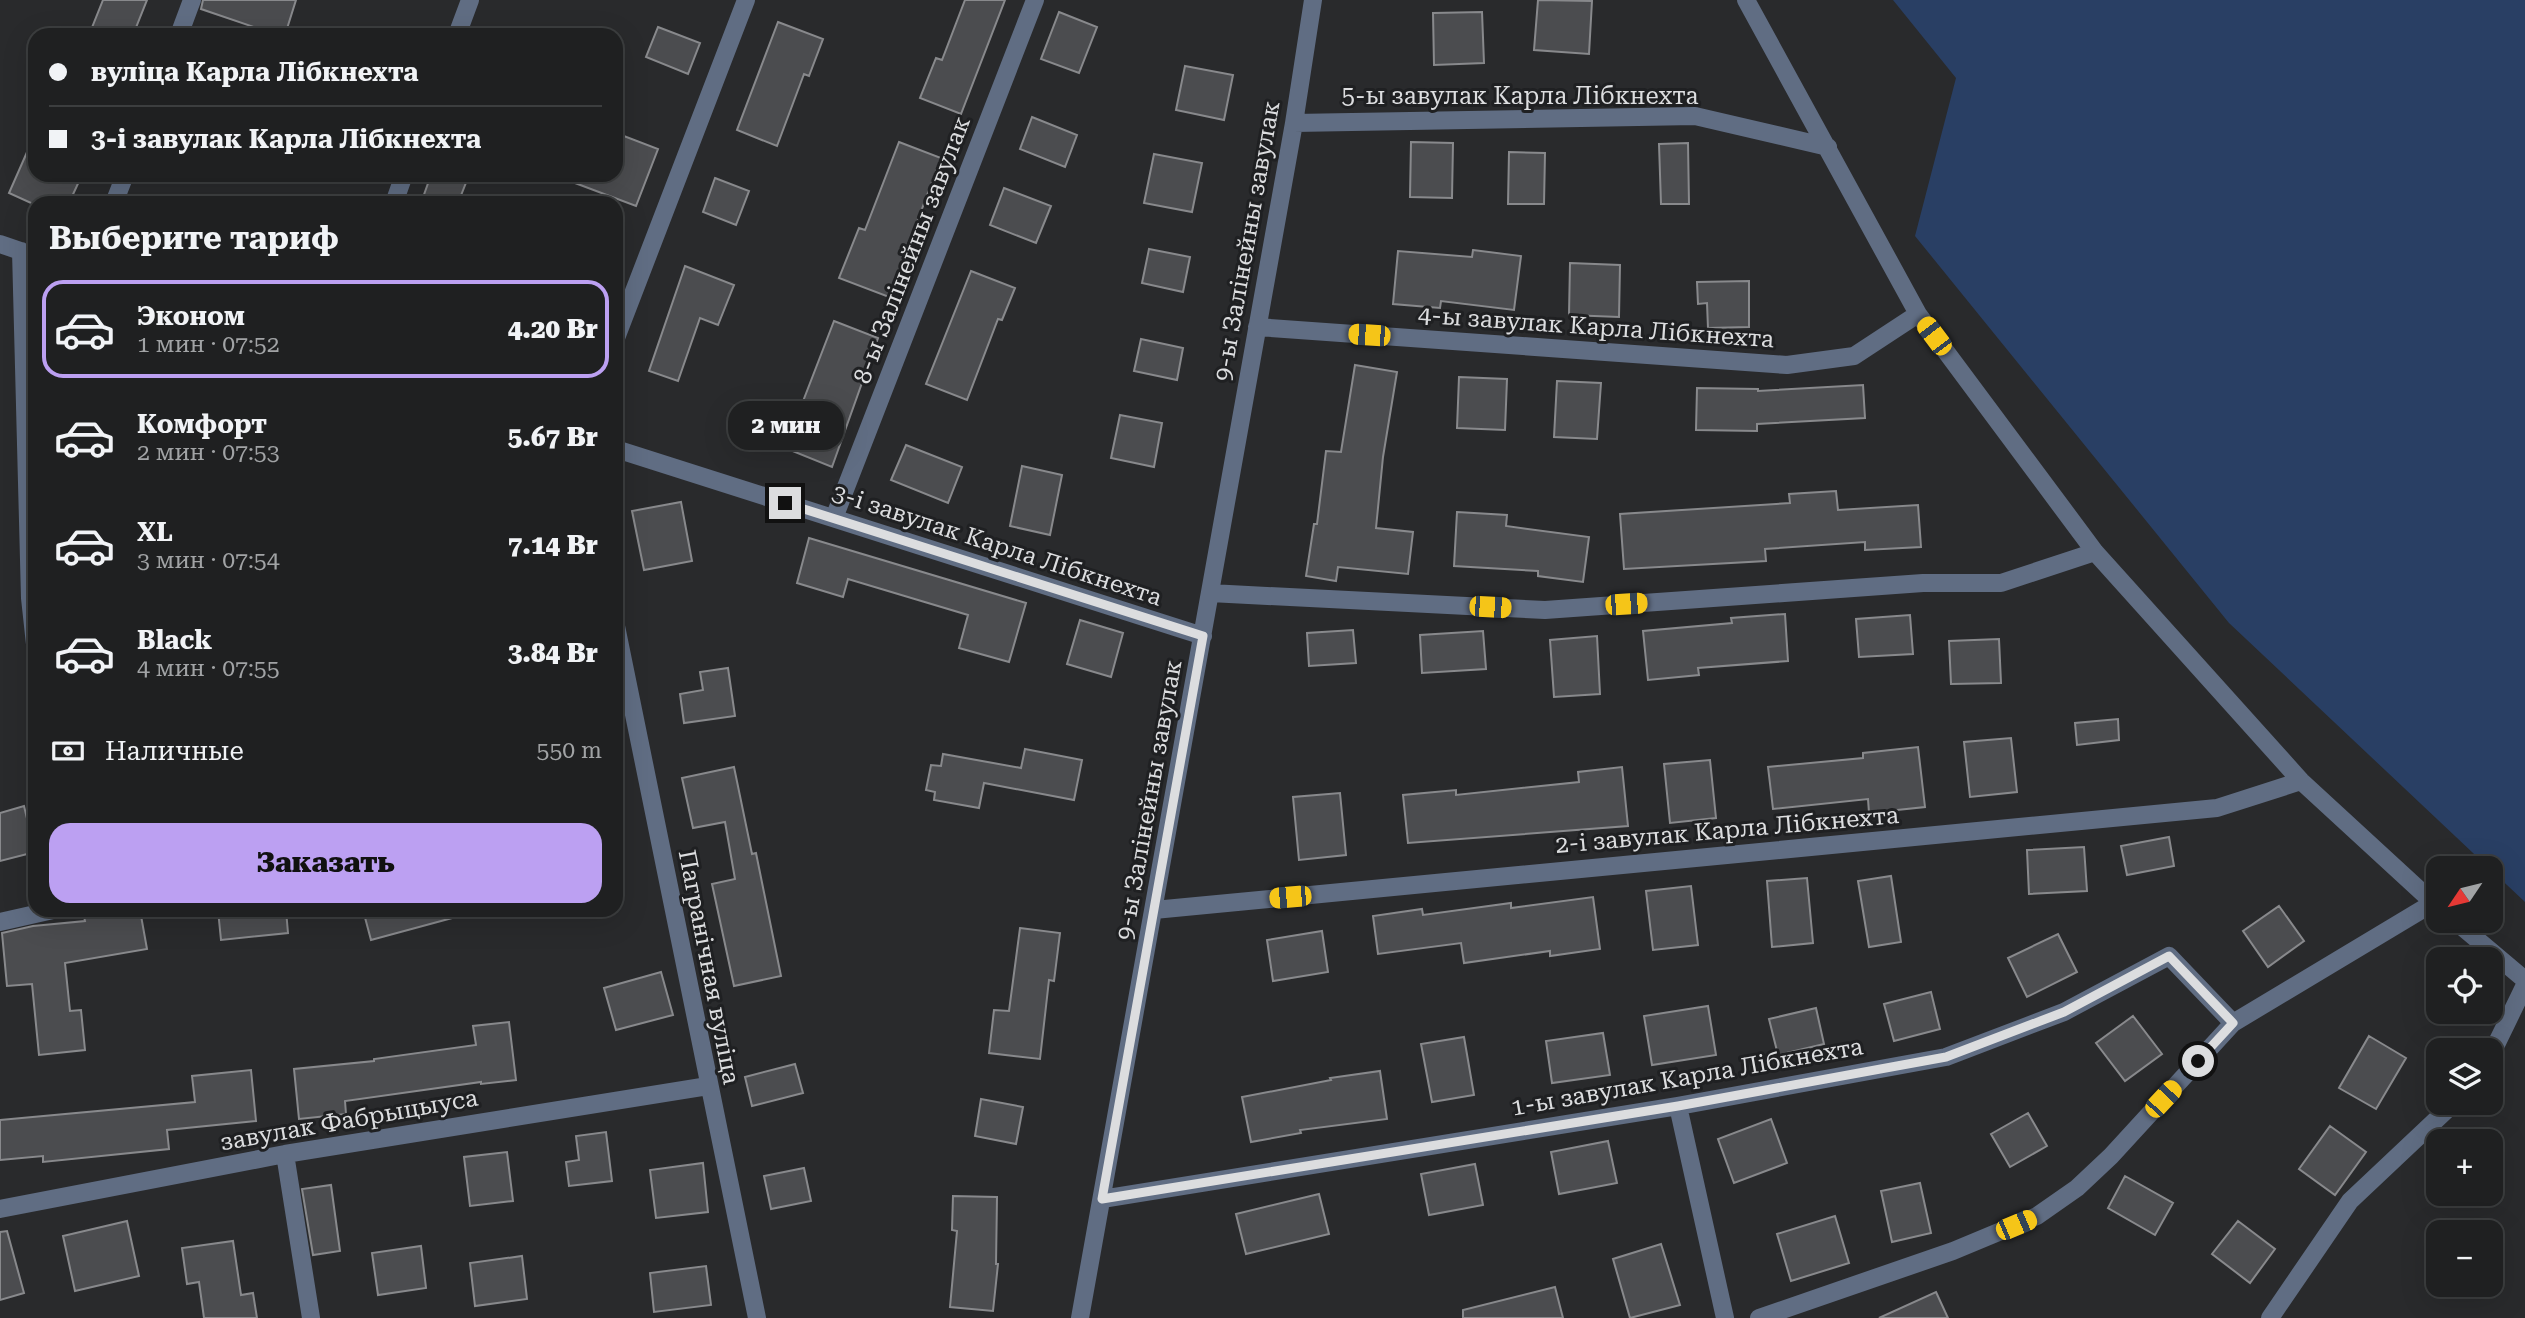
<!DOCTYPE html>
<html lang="ru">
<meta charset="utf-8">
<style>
body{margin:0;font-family:"Roboto Serif",serif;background:#27282a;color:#f1f3f6;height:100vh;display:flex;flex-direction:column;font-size:26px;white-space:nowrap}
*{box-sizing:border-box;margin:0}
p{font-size:23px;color:#a1a3a5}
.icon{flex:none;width:38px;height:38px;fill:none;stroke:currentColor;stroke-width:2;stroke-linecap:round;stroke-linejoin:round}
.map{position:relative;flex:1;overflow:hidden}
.drawer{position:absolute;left:28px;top:196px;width:595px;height:721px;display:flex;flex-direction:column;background:#1f2021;border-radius:21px;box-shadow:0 7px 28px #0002,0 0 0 2px #3c3e3f}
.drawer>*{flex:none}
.top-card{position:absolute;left:28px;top:28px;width:595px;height:154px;border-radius:21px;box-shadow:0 7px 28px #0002,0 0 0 2px #3c3e3f;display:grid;align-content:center;height:154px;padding:0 21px;background:#1f2021}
.needle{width:46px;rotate:235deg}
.controls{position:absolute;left:2426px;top:856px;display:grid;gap:14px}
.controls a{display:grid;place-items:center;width:77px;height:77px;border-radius:14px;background:#1f2021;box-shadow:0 7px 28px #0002,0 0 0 2px #3c3e3f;font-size:35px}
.end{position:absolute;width:32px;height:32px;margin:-16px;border:9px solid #dcdddf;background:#111;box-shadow:0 0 0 4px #111}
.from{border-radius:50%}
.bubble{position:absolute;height:49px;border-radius:21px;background:#1f2021;box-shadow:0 7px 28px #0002,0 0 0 2px #3c3e3f;font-size:23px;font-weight:800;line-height:49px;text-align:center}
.car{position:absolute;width:21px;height:42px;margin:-21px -10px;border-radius:9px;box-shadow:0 0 5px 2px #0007;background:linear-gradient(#f5c518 24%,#345 0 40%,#f5c518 0 76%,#345 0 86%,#f5c518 0)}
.top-card b{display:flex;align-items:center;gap:24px;height:66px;font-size:26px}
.top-card b+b{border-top:2px solid #3c3e3f}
.top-card i{width:18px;height:18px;background:#f1f3f6}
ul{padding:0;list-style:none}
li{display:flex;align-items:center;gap:21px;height:98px;margin:0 14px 10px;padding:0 7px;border:4px solid transparent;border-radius:21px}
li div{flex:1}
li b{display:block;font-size:26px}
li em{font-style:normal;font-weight:800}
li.current{border-color:#bca0f2}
li>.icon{width:63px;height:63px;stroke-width:1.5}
h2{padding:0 21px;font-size:32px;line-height:84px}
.pay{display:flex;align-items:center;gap:18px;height:77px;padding:0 21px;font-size:26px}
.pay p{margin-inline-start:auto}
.primary-button{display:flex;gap:14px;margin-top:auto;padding:14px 21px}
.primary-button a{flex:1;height:80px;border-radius:21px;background:#bca0f2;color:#111;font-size:28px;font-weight:800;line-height:80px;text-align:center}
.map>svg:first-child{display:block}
</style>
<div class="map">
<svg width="2525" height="1318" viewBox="0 0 2525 1318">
<rect width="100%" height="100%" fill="#292a2c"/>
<path fill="#293f64" d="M 1893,0 L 2525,0 L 2525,902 L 2229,623 L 1915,236 L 1956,78 Z"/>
<path fill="#4b4c4f" stroke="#88898c" stroke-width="2" d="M 103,0 L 147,0 L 133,35 L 89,35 Z
M 203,0 L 296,0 L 285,35 L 277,35 L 201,9 Z
M 965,0 L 1005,0 L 961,114 L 920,98 L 936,58 L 942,60 Z
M 1538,0 L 1592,1 L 1589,54 L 1534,50 Z
M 1059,12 L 1097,27 L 1079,73 L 1041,59 Z
M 1482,12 L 1484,63 L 1434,65 L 1433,13 Z
M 778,22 L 823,39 L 809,76 L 804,74 L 777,146 L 737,130 Z
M 658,27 L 700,43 L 688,74 L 646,57 Z
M 1185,66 L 1233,75 L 1224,120 L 1176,110 Z
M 1032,117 L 1077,135 L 1065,167 L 1020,149 Z
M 616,133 L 658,149 L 636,206 L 559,177 L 559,175 L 616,175 Z
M 35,134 L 35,175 L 82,175 L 69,203 L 31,203 L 9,193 Z
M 899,142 L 941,158 L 889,297 L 839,278 L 859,228 L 865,230 Z
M 1411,142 L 1453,143 L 1452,198 L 1410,197 Z
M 1688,143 L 1689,204 L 1661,204 L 1659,144 Z
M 1509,152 L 1545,153 L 1544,204 L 1508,204 Z
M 1154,154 L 1202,163 L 1192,212 L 1144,203 Z
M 431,175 L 469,175 L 458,203 L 421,203 Z
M 715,178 L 749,191 L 736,225 L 703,212 Z
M 1004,188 L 1051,206 L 1036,243 L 990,225 Z
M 1149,249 L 1190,257 L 1183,292 L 1142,283 Z
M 1473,250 L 1521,256 L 1514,310 L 1441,301 L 1440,308 L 1393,304 L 1398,251 L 1472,257 Z
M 1570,263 L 1620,265 L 1619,317 L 1569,315 Z
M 685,266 L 734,285 L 718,325 L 700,318 L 678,381 L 649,371 Z
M 971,271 L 1015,288 L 1002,320 L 998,319 L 967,400 L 926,384 Z
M 1749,281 L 1749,327 L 1708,328 L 1707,303 L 1698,304 L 1697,282 Z
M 834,321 L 878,338 L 832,467 L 785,448 Z
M 1141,339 L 1183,348 L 1177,380 L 1134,371 Z
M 1355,365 L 1397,372 L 1383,457 L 1376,528 L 1413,532 L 1408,574 L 1338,567 L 1336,581 L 1306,576 L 1314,524 L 1317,524 L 1326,451 L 1341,452 Z
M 1459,377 L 1507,379 L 1505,430 L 1457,428 Z
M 1557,381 L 1601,383 L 1597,439 L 1554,437 Z
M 1863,385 L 1865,418 L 1757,424 L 1757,431 L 1696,430 L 1697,388 L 1758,389 L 1758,391 Z
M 1120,415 L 1162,423 L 1154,467 L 1111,458 Z
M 906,445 L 962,467 L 948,503 L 891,480 Z
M 1022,466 L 1062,475 L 1050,535 L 1010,526 Z
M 1836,491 L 1838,510 L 1918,505 L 1921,547 L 1865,550 L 1865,542 L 1765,549 L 1766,561 L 1624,569 L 1620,514 L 1790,503 L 1789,494 Z
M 681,502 L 692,561 L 644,570 L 632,511 Z
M 1457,512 L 1507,515 L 1506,526 L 1589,537 L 1583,582 L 1538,576 L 1538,571 L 1454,566 Z
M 809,538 L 1026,603 L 1009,662 L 959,648 L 968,615 L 848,579 L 843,597 L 797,583 Z
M 1785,614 L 1788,661 L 1698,668 L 1699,675 L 1648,680 L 1643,631 L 1732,623 L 1731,618 Z
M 1910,615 L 1913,654 L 1859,657 L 1856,619 Z
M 1080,620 L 1123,633 L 1111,677 L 1067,664 Z
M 1353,630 L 1356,663 L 1309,666 L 1307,633 Z
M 1483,631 L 1486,669 L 1422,673 L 1420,635 Z
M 1597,636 L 1600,694 L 1554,697 L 1550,640 Z
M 1999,639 L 2001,683 L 1951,684 L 1949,641 Z
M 728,668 L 735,716 L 684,723 L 680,694 L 703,690 L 700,672 Z
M 2118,719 L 2119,740 L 2077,745 L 2075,723 Z
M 2011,738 L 2017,792 L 1970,797 L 1964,742 Z
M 1918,747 L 1925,807 L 1869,813 L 1868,799 L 1773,809 L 1768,767 L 1863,758 L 1863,753 Z
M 1025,749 L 1082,760 L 1074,800 L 984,783 L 979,808 L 934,800 L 935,792 L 926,790 L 931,765 L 941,766 L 943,754 L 1021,768 Z
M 1710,760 L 1716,818 L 1670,823 L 1664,764 Z
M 734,767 L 752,854 L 756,853 L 781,976 L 734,986 L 712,884 L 735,879 L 725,822 L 693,828 L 682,778 Z
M 1622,767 L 1628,826 L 1408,843 L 1403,795 L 1456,790 L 1456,795 L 1579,782 L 1578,772 Z
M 1340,793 L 1346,855 L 1299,860 L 1293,797 Z
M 24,806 L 35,852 L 0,861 L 0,813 Z
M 2169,837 L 2174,866 L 2127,875 L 2121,846 Z
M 2084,847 L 2087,891 L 2029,894 L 2027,850 Z
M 1891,876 L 1901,942 L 1869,947 L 1858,881 Z
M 1807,878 L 1813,943 L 1772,947 L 1767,881 Z
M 1691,886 L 1698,945 L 1653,950 L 1646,891 Z
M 1593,897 L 1600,949 L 1550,956 L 1550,951 L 1464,963 L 1461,943 L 1378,954 L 1373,916 L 1422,909 L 1423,915 L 1511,903 L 1511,908 Z
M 2279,906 L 2304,941 L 2268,967 L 2243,931 Z
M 96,910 L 140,910 L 147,949 L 65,963 L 70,1011 L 81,1010 L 85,1050 L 39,1055 L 32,984 L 7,986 L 2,933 L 33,926 L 85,921 L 83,912 Z
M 218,910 L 286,910 L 288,933 L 221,940 Z
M 363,910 L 455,910 L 456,917 L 371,940 Z
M 1020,928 L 1060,933 L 1054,981 L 1049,980 L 1040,1059 L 989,1053 L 994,1010 L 1009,1011 Z
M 1322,931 L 1328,972 L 1273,981 L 1267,940 Z
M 2058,934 L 2077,972 L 2027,997 L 2008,958 Z
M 661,972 L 673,1015 L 616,1030 L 604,988 Z
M 1931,992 L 1940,1029 L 1894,1041 L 1884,1004 Z
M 1708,1006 L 1716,1055 L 1652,1065 L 1644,1016 Z
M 1816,1008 L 1824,1044 L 1778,1055 L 1769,1019 Z
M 2133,1016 L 2162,1054 L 2125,1081 L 2096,1043 Z
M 509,1022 L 516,1080 L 481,1084 L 481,1082 L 345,1101 L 346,1114 L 299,1119 L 294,1069 L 374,1061 L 374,1059 L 476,1045 L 473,1026 Z
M 1603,1033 L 1610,1075 L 1552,1083 L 1546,1041 Z
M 2369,1036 L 2406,1058 L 2376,1109 L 2339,1088 Z
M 1464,1037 L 1474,1095 L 1432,1102 L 1421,1044 Z
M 795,1064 L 803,1093 L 752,1106 L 745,1077 Z
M 251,1070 L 256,1121 L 167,1130 L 169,1149 L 43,1162 L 43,1156 L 0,1160 L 0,1120 L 195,1102 L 192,1076 Z
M 1380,1071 L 1387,1119 L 1300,1130 L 1301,1133 L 1251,1142 L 1242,1097 L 1331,1080 L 1330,1078 Z
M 981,1099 L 1023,1107 L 1016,1144 L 975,1136 Z
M 2028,1113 L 2047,1146 L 2010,1167 L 1991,1134 Z
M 1771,1119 L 1787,1163 L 1734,1183 L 1718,1139 Z
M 2330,1126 L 2366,1152 L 2335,1195 L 2299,1169 Z
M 606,1132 L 612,1181 L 569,1186 L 566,1162 L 579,1160 L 576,1136 Z
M 1608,1141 L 1617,1183 L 1559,1194 L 1551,1152 Z
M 507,1152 L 513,1201 L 470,1206 L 464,1157 Z
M 703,1163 L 708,1212 L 656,1218 L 650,1170 Z
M 1475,1164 L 1483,1205 L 1429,1215 L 1421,1174 Z
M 804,1168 L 811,1201 L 771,1209 L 764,1176 Z
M 2125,1176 L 2173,1203 L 2155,1235 L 2108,1208 Z
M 1920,1183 L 1931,1233 L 1892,1242 L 1881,1191 Z
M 331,1185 L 340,1251 L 313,1255 L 302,1189 Z
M 1319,1194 L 1329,1234 L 1246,1254 L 1236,1214 Z
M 953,1196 L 997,1197 L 996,1264 L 998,1264 L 993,1311 L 950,1307 L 957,1231 L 952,1230 Z
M 1835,1216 L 1849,1263 L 1791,1281 L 1777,1234 Z
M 127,1221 L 139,1276 L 75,1291 L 63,1236 Z
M 2238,1221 L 2275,1249 L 2250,1283 L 2212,1254 Z
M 7,1231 L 24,1293 L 0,1300 L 0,1232 Z
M 233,1241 L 241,1295 L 253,1293 L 257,1318 L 204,1318 L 199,1282 L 187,1284 L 182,1248 Z
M 1661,1244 L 1680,1305 L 1630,1318 L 1613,1259 Z
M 421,1246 L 426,1288 L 378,1295 L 372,1253 Z
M 522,1256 L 527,1299 L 475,1306 L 470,1263 Z
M 706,1266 L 711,1305 L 654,1312 L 650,1273 Z
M 1555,1287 L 1563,1318 L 1463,1318 L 1463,1310 Z
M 1936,1292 L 1948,1318 L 1879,1318 Z"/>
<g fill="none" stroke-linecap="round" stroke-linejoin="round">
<path stroke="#606d83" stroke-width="18" d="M 1746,0 L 1918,314 L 2095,552 L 2301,781 L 2438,907
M 179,35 L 192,0
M 457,35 L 470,0
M 1294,123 L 1695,116 L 1828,147
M 114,203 L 125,175
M 394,203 L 404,175
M 0,244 L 35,256
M 21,251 L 30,598 L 35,644
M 1257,327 L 1787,365 L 1854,356 L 1918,314
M 616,338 L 746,0
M 616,449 L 1203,636
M 834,518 L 1035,0
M 1210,593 L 1545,610 L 1923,583 L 2001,583 L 2095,552
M 616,626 L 757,1318
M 1154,910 L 2217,808 L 2301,781
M 2454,920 L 2525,980
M 0,922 L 53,910
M 2490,1057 L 2525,985
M 1678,1106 L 1725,1318
M 285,1154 L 311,1318
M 1102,1199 L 1678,1106 L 1946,1057 L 2064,1012 L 2169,956 L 2233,1023
M 0,1209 L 285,1154 L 708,1086
M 1080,1318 L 1294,123 L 1313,0
M 1759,1318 L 1953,1251 L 2037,1216 L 2077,1188 L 2111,1156 L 2233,1023 L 2433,903
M 2270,1318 L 2350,1201 L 2455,1102"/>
</g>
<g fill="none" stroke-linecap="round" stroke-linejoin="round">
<path stroke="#dcdddf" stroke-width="9" d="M 785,503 L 1203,636 L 1102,1199 L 1678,1106 L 1946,1057 L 2064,1012 L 2169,956 L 2233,1023 L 2198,1061"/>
</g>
<g text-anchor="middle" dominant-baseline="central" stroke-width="6" stroke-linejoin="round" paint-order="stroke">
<g font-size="24" fill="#dcdddf" stroke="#1f2022">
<text x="1520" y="96">5-ы завулак Карла Лібкнехта</text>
<text transform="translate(1247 241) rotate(-80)">9-ы Залінейны завулак</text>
<text transform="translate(912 250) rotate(-69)">8-ы Залінейны завулак</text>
<text transform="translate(1596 327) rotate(4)">4-ы завулак Карла Лібкнехта</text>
<text transform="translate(997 545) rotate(18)">3-і завулак Карла Лібкнехта</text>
<text transform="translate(1149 800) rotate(-80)">9-ы Залінейны завулак</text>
<text transform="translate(1727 830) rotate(-5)">2-і завулак Карла Лібкнехта</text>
<text transform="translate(709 967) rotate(79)">Пагранічная вуліца</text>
<text transform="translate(1687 1077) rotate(-10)">1-ы завулак Карла Лібкнехта</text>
<text transform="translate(349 1120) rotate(-10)">завулак Фабрыцыуса</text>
</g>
</g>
</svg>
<div class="controls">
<a><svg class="needle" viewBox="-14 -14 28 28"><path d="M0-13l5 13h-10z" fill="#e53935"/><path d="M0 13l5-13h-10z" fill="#a1a3a5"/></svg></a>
<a><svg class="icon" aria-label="locate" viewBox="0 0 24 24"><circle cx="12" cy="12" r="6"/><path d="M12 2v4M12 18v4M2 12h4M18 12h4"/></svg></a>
<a><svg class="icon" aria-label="layers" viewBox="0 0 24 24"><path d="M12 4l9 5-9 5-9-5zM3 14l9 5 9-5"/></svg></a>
<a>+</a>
<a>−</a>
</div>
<i class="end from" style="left:2198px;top:1061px"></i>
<i class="end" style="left:785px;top:503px"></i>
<div class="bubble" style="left:728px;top:401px;width:116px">2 мин</div>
<i class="car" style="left:1369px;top:335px;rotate:274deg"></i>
<i class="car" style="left:1934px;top:336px;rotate:323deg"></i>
<i class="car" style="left:1626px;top:604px;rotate:86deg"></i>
<i class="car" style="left:1490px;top:607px;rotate:93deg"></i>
<i class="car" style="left:1290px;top:897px;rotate:265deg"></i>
<i class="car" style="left:2163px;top:1099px;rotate:43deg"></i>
<i class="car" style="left:2016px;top:1225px;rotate:67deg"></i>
<div class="top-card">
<b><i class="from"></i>вуліца Карла Лібкнехта</b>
<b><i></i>3-і завулак Карла Лібкнехта</b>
</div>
<section class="drawer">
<h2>Выберите тариф</h2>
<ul>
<li class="current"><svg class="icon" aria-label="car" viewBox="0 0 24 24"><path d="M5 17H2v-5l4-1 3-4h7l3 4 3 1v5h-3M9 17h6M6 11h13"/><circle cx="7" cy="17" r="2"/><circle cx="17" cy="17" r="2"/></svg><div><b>Эконом</b><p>1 мин · 07:52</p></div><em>4.20 Br</em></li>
<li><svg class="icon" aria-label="car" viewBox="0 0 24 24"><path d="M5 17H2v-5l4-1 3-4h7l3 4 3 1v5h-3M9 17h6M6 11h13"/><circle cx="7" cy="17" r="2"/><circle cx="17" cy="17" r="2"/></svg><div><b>Комфорт</b><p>2 мин · 07:53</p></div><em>5.67 Br</em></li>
<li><svg class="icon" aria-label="car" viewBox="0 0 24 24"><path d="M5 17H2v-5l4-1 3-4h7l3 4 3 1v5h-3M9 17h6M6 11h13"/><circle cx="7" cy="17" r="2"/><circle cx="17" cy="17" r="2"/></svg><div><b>XL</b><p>3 мин · 07:54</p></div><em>7.14 Br</em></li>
<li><svg class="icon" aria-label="car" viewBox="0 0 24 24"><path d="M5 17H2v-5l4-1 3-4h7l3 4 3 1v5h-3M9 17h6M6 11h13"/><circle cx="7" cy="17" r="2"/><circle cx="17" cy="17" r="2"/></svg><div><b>Black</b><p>4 мин · 07:55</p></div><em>3.84 Br</em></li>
</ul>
<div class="pay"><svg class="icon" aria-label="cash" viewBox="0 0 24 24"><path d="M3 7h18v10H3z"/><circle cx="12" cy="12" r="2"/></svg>Наличные<p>550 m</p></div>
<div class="primary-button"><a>Заказать</a></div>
</section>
</div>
